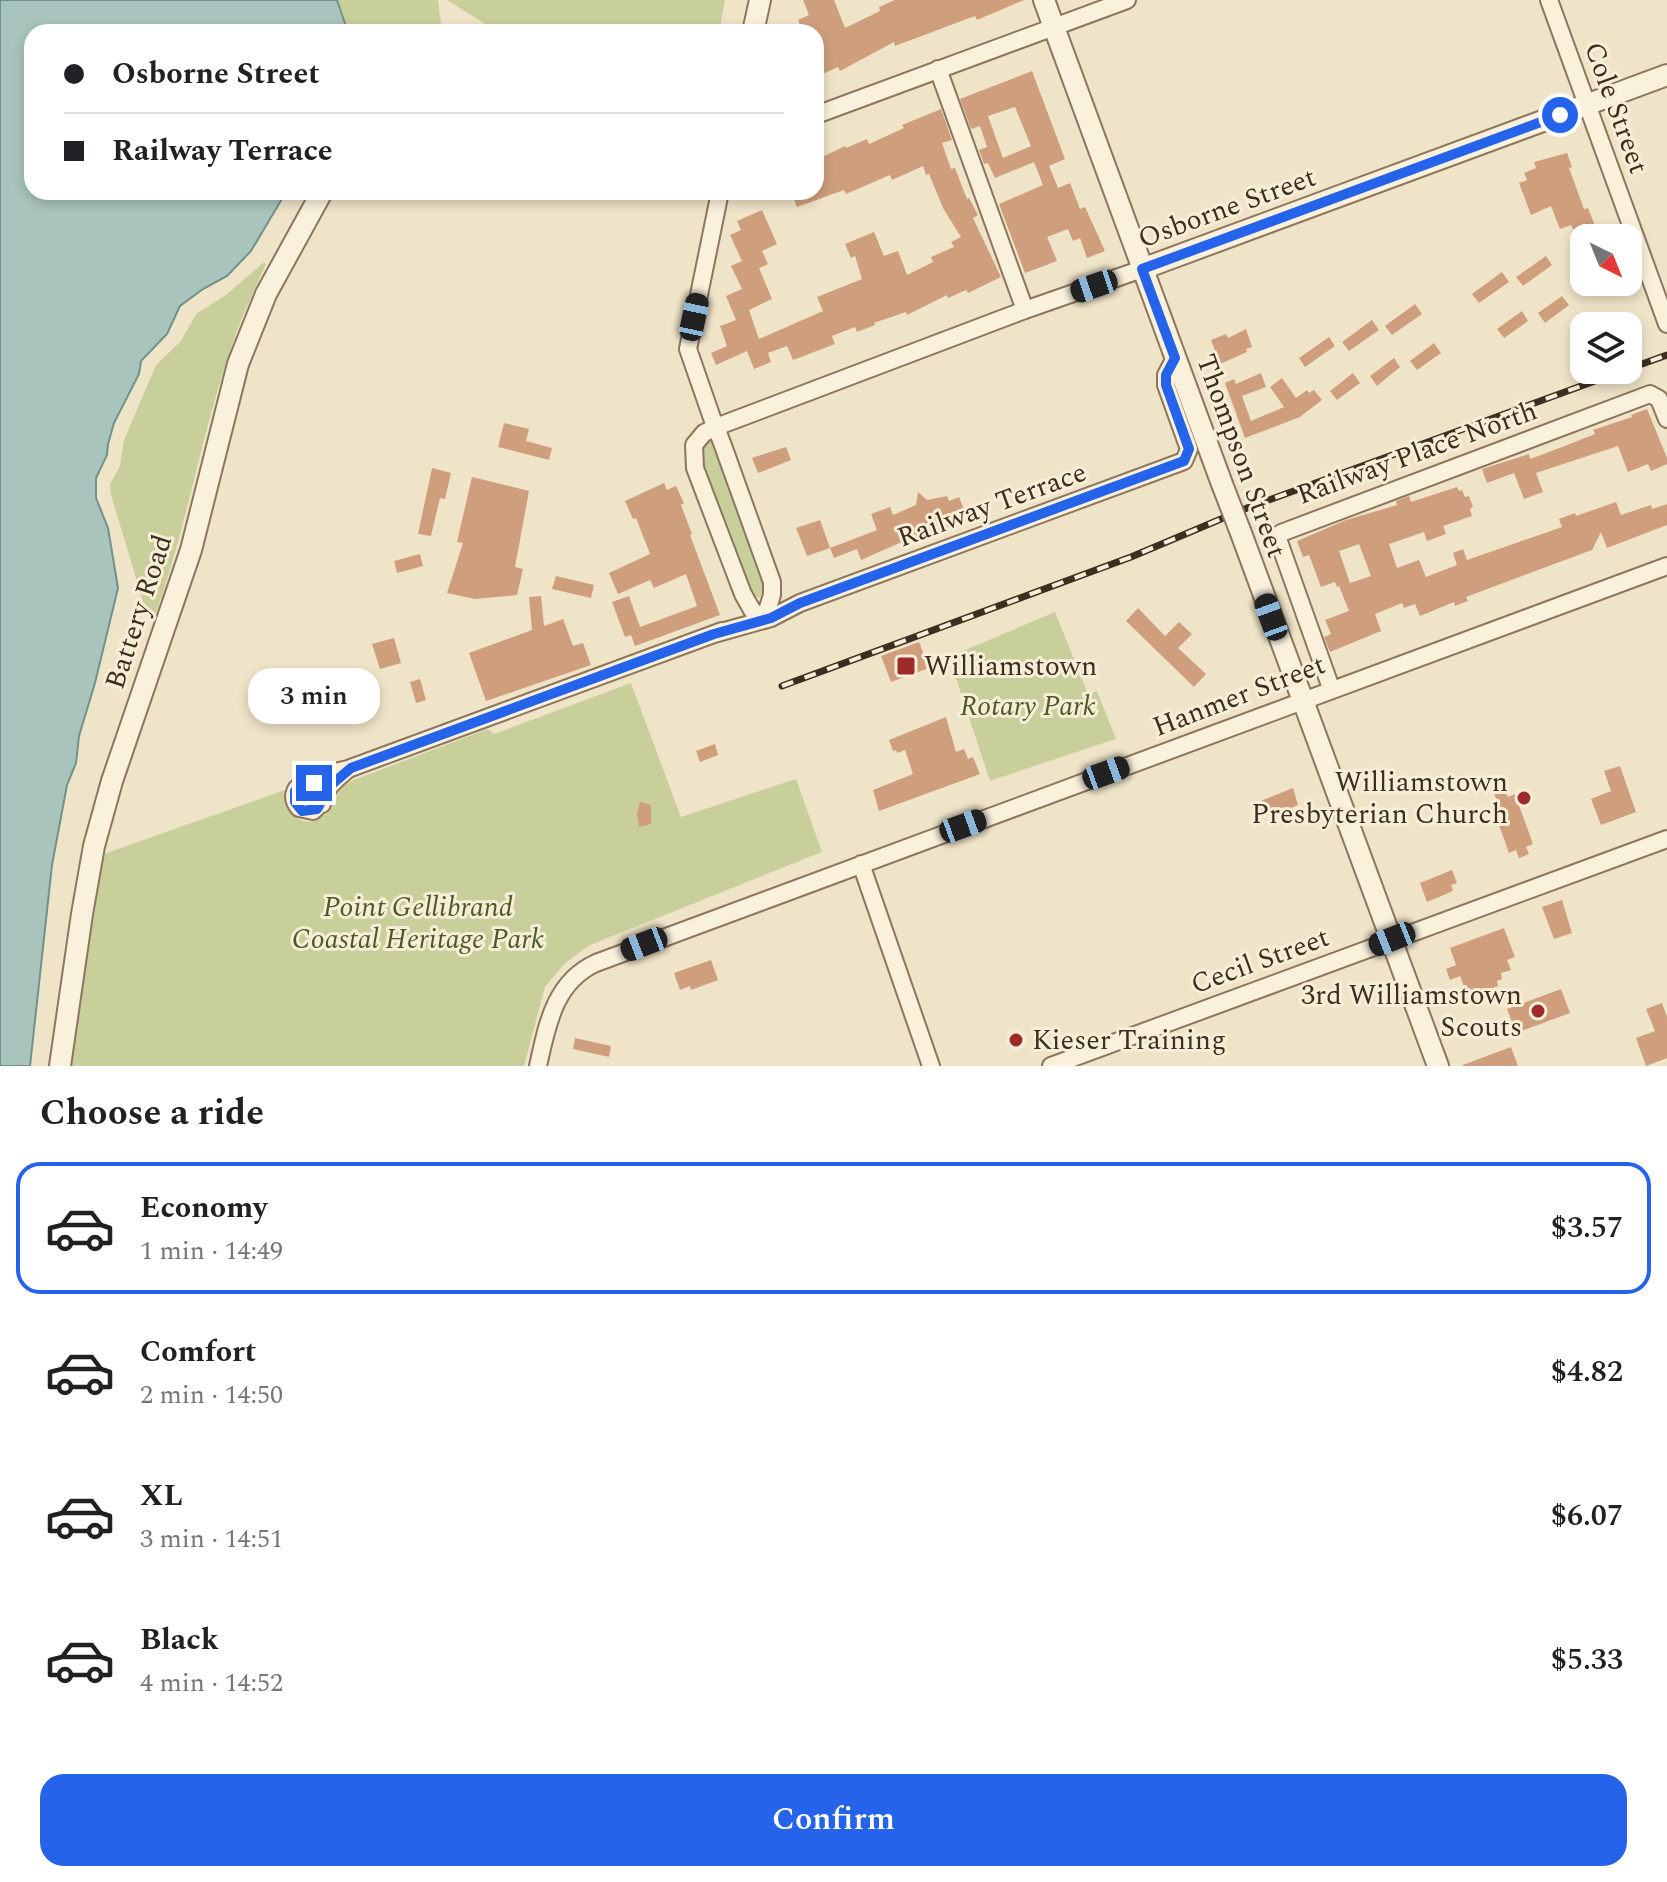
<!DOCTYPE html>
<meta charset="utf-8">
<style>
body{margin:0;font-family:Spectral,serif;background:#f6f6f6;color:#202124;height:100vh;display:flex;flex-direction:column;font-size:30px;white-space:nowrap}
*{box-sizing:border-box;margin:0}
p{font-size:26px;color:#757577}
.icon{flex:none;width:44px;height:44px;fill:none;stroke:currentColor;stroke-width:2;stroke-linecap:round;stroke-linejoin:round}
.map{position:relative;height:1066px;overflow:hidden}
.panel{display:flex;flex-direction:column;background:#fff;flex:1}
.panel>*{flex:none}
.top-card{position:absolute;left:24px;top:24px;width:800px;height:176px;border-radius:24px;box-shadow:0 4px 12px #0003;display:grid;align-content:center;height:176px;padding:0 40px;background:#fff}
.needle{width:52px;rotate:137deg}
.fabs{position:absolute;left:1570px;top:224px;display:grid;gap:16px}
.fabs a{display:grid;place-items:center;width:72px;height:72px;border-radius:16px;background:#fff;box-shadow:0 4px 12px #0003;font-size:40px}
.end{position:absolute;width:36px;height:36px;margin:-18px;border:10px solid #2563eb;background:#fff;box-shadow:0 0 0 4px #fff}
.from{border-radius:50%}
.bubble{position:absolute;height:56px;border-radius:24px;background:#fff;box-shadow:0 4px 12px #0003;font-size:26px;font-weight:600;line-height:56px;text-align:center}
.car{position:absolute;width:24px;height:48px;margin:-24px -12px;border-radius:10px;box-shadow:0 0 6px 2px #0007;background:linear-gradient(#222 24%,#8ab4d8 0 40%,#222 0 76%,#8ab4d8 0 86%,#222 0)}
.top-card b{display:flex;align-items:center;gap:28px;height:76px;font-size:30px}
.top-card b+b{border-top:2px solid #e0e0e0}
.top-card i{width:20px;height:20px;background:#202124}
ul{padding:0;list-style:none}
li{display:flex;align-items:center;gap:24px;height:132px;margin:0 16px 12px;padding:0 24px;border:4px solid transparent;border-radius:24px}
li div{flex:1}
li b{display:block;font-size:30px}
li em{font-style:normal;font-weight:600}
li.active{border-color:#2563eb}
li>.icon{width:72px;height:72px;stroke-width:1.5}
h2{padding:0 40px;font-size:36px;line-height:96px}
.action{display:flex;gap:16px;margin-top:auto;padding:16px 40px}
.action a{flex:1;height:92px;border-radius:24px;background:#2563eb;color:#fff;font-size:32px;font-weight:600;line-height:92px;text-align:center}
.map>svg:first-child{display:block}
</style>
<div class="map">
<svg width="1667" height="1066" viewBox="0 0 1667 1066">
<rect width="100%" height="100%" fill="#f0e4c8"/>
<path fill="#c9cf9b" d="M 338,0 L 438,0 L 441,24 L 397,32 L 349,32 Z
M 447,0 L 725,0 L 719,32 L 498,32 Z
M 264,262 L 266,264 C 254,291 240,319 231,348 C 201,435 187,526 156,613 L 146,611 L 111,495 L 110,484 L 120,466 L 124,440 L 156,365 L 181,341 L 196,314 L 226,295 Z
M 710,438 L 714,439 L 765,583 L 760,598 L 750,594 L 698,454 L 701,447 Z
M 1055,612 L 1088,694 L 1097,691 L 1116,739 L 990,781 L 949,657 Z
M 631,683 L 681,817 L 796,779 L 822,852 L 590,945 L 565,963 L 545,987 L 524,1066 L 63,1066 L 101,855 L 285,790 C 283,811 303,832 323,816 C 336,807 333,791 351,781 L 488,729 L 494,734 Z"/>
<path fill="#a9c4bc" stroke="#6f938a" stroke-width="2" d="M 0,0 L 337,0 L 348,32 L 32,32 L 32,192 L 286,192 L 251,251 L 227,276 L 203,289 L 180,306 L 167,334 L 141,361 L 139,374 L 114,423 L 108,444 L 107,455 L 96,478 L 96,498 L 108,528 L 118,588 L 95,683 L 79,736 L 76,763 L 67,785 L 52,865 L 30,1066 L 0,1066 Z"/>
<path fill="#cf9f7d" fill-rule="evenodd" d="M 803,0 L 834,0 L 845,28 L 880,11 L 879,7 L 895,0 L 1024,0 L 977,20 L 975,16 L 895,46 L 894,42 L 840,71 L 838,67 L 816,77 L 816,32 L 803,32 L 798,20 L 809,15 Z
M 1032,71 L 1065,159 L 1049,166 L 1058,188 L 1070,183 L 1080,209 L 1085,207 L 1105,251 L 1087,258 L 1080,238 L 1073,241 L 1068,229 L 1047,237 L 1057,261 L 1025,273 L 999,204 L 1043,185 L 1034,162 L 995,178 L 988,163 L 984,164 L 979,150 L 987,147 L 980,126 L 971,129 L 960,99 ZM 1015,107 L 1031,146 L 1003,158 L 988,116 Z
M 941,109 L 952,140 L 942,143 L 951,169 L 955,168 L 967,199 L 969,198 L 978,215 L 973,218 L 1001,277 L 968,293 L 966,290 L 948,298 L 947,295 L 907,315 L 906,312 L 874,323 L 875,325 L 857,332 L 855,327 L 832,336 L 835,344 L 793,360 L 787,346 L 768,353 L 771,362 L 754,369 L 747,351 L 716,365 L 711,353 L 727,346 L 720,326 L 736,320 L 726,296 L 742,289 L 731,266 L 742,261 L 730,235 L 741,230 L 737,221 L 762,210 L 777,244 L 762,251 L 768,264 L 759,268 L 772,299 L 749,310 L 759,339 L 823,311 L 817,297 L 862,279 L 855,256 L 851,258 L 845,244 L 874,232 L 884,256 L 898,251 L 907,275 L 933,262 L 931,257 L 954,247 L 951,242 L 961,237 L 943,208 L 929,174 L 926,175 L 923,166 L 892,180 L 890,175 L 846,194 L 844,190 L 797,207 L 791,192 L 816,192 L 816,160 L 845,146 L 846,148 L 867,139 L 869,144 L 904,128 L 902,125 Z
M 1567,153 L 1572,167 L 1569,168 L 1584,209 L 1588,208 L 1595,226 L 1575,233 L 1571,225 L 1560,229 L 1551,206 L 1531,215 L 1519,183 L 1527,180 L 1524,173 L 1536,168 L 1534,162 Z
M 1546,256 L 1552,265 L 1523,286 L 1516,277 Z
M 1502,272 L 1509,282 L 1479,303 L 1472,294 Z
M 1562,296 L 1569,305 L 1545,323 L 1538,313 Z
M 1415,304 L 1422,314 L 1392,335 L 1385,326 Z
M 1522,311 L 1528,321 L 1504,338 L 1497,329 Z
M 1372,320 L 1379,330 L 1349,351 L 1342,342 Z
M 1246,329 L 1252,347 L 1246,349 L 1247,352 L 1220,364 L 1211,340 L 1226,334 L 1228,338 Z
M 1329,337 L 1335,346 L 1305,367 L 1299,358 Z
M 1434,343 L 1441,353 L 1417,370 L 1410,361 Z
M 1394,358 L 1400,367 L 1377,386 L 1370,376 Z
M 1261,373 L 1266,387 L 1242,396 L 1251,421 L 1284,407 L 1270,387 L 1282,378 L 1296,398 L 1307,390 L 1309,393 L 1314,390 L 1322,400 L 1300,417 L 1245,438 L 1225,383 L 1234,379 L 1236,384 Z
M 1353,373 L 1360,383 L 1337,400 L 1330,391 Z
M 1647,409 L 1667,458 L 1667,464 L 1651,471 L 1648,464 L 1628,472 L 1618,446 L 1536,473 L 1543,492 L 1524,499 L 1514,473 L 1487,483 L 1482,469 L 1529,454 L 1530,459 L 1557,449 L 1595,434 L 1593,430 L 1632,417 L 1631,415 Z
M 504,423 L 529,429 L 526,441 L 552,448 L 549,460 L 498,447 Z
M 786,447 L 791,460 L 758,473 L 752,458 Z
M 432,468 L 451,473 L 445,499 L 440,498 L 431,536 L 418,534 Z
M 472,477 L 529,491 L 515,567 L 523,569 L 517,595 L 475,599 L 447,593 L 463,543 L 457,542 Z
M 664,483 L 667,490 L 676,486 L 684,503 L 681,505 L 692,534 L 690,535 L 720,615 L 635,646 L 631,635 L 625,637 L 612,602 L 629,596 L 640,627 L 697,606 L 686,574 L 654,588 L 650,580 L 618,594 L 609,573 L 650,554 L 636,518 L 633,519 L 625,501 Z
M 1457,487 L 1459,491 L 1462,490 L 1465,497 L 1469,496 L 1473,507 L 1470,509 L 1472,516 L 1443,526 L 1446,534 L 1427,541 L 1424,532 L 1389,544 L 1397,568 L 1419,560 L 1426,577 L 1457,565 L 1453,553 L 1463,549 L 1467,560 L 1562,527 L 1559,519 L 1575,513 L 1576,516 L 1616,502 L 1621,515 L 1651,505 L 1652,509 L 1667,504 L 1667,525 L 1607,548 L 1601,532 L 1592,550 L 1466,597 L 1468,601 L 1455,606 L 1454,602 L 1420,616 L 1415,604 L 1404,608 L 1402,603 L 1375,614 L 1381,631 L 1330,652 L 1324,637 L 1331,634 L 1325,620 L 1349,611 L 1339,586 L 1337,587 L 1335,582 L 1321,587 L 1309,555 L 1303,557 L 1297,541 L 1346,520 L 1397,505 L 1396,501 L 1409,496 L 1411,502 ZM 1359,544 L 1371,576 L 1350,583 L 1339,551 Z
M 918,492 L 927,500 L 947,496 L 949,501 L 959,497 L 968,519 L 930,537 L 906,544 L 904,541 L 861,560 L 857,549 L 834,558 L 830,548 L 877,530 L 871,514 L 890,507 L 893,515 L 916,505 Z
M 820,520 L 830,548 L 807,556 L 796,528 Z
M 420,554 L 423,566 L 397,573 L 394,561 Z
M 556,576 L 594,585 L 591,598 L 552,589 Z
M 541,596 L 544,626 L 563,619 L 573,646 L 583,643 L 591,665 L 486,701 L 469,653 L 532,630 L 529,597 Z
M 1138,608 L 1165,636 L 1179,622 L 1192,634 L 1178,648 L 1206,674 L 1194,687 L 1126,621 Z
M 394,638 L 401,663 L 380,669 L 372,644 Z
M 919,642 L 929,668 L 891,682 L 881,656 Z
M 420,679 L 426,700 L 416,703 L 410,682 Z
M 946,717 L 956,752 L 964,749 L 968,759 L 973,757 L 980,774 L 879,811 L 873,790 L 913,774 L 905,750 L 897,753 L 896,750 L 893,751 L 889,740 Z
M 715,744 L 718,755 L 700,762 L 696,751 Z
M 1620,766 L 1636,812 L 1601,825 L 1591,799 L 1611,791 L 1604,771 Z
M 1293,788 L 1298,805 L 1286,810 L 1284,807 L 1258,818 L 1253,804 Z
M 1503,789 L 1508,797 L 1515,794 L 1533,844 L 1526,847 L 1529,854 L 1519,858 L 1516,850 L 1509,853 L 1491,803 L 1497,801 L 1494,793 Z
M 640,802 L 651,805 L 651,824 L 639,827 L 637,814 Z
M 1452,870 L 1457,883 L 1451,885 L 1453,891 L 1427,902 L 1420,883 Z
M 1562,900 L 1572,933 L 1554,939 L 1542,907 Z
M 1504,928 L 1515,957 L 1507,960 L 1511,970 L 1501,973 L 1502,979 L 1497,981 L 1498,986 L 1468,997 L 1460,976 L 1450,980 L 1446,969 L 1456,965 L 1450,948 Z
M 711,960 L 718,980 L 691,990 L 690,986 L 680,990 L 674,973 Z
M 1561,989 L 1570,1013 L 1516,1033 L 1507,1009 Z
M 1662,1003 L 1667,1017 L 1667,1058 L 1646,1066 L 1636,1038 L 1655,1031 L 1646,1009 Z
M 575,1038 L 611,1046 L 609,1057 L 573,1049 Z
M 1511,1047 L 1518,1066 L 1463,1066 L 1463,1065 Z"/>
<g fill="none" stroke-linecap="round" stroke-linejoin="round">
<defs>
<path id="minor" d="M 1549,0 L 1667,324
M 938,69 L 1025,310
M 816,115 L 1127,0
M 720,192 L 688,349 L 712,418 C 717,430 722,442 726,454 L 772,582 L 772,595 L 764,620 L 752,610 L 743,594 L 695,468 L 694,445 L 704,433 L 716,427 L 1025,310 L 1142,269
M 714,634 L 771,618 L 800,603 L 1184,461 L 1189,449 L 1166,385 L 1166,375 L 1175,358
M 1331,688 L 1278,539 L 1281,533 L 1650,394 L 1659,399 L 1667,419
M 303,783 L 330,773 L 348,769 L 722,631
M 322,804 L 323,793 L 314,783 L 303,783 C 293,789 291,799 299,808 L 313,811 C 323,804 323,795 330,786 C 335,780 341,775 347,770
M 861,864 L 931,1066
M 538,1066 C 547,1026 554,982 596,963 L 1667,566
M 1051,1066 L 1667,839"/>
<path id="tertiary" d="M 1044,0 L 1222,484
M 753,32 L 760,0
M 1142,269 L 1667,75
M 1241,533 L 1438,1066
M 60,1066 L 82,914 L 94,846 L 112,781 L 191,550 L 238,364 L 266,294 L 322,192"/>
</defs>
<use href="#minor" stroke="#8d765c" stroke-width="20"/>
<use href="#tertiary" stroke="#8d765c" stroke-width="24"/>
<use href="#minor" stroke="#faf1dc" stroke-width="16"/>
<use href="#tertiary" stroke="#faf1dc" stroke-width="20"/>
<defs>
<path id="rail" d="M 1628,369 L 1667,355
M 782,686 L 1131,557 L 1247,508 L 1625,370"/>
</defs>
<use href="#rail" stroke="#3d2e20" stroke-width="7"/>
<use href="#rail" stroke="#f7eed8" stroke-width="4" stroke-dasharray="12" stroke-linecap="butt"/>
<defs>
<path id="tertiary-bridge" d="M 1222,484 L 1241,533"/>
</defs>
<use href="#tertiary-bridge" stroke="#8d765c" stroke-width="24" stroke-linecap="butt"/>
<use href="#tertiary-bridge" stroke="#faf1dc" stroke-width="20"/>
</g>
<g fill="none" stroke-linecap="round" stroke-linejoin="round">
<path stroke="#2563eb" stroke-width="10" d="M 314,783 L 303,783 L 295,791 L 295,802 L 302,811 L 317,809 L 331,785 L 351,768 L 714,634 L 771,618 L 800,603 L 1184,461 L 1189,449 L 1166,385 L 1166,375 L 1175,358 L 1142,269 L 1560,115"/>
</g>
<g fill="#9e2a2b" stroke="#f7eed8" stroke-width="3">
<rect x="896" y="656" width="20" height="20" rx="4"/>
<circle cx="1524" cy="798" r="8"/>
<circle cx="1538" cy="1011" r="8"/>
<circle cx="1016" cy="1040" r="8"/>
</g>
<g text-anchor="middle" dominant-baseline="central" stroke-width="6" stroke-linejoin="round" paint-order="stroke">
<g font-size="28" fill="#3d2e20" stroke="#f7eed8">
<text transform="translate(1616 108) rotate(70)">Cole Street</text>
<text transform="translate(1227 208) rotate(-20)">Osborne Street</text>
<text transform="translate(1417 453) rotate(-20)">Railway Place North</text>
<text transform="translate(1241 456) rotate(70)">Thompson Street</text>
<text transform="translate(992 505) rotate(-20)">Railway Terrace</text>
<text transform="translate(139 612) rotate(-72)">Battery Road</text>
<text transform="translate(1239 696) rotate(-21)">Hanmer Street</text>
<text transform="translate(1260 961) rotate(-20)">Cecil Street</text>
</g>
<g font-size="28" fill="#3d2e20" stroke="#f7eed8" text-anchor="start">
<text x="924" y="666">Williamstown</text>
<text x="1508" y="782" text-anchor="end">Williamstown<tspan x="1508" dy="32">Presbyterian Church</tspan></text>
<text x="1522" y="995" text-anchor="end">3rd Williamstown<tspan x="1522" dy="32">Scouts</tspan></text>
<text x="1032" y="1040">Kieser Training</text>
</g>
<g font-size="28" font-style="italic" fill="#4d5a26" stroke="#f7eed8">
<text x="1028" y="706">Rotary Park</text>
<text x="418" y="907">Point Gellibrand<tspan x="418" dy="32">Coastal Heritage Park</tspan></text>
</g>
</g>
</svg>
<div class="fabs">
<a><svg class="needle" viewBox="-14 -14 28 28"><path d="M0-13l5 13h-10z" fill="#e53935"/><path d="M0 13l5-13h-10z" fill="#757577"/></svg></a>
<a><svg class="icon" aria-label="layers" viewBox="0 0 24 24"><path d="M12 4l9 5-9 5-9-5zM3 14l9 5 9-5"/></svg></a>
</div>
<i class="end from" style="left:1560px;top:115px"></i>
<i class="end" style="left:314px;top:783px"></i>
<div class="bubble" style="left:248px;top:668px;width:132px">3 min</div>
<i class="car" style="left:1094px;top:286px;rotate:251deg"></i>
<i class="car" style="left:694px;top:317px;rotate:12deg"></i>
<i class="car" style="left:1271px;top:617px;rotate:340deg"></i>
<i class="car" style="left:1106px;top:773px;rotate:70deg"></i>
<i class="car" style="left:963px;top:826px;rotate:70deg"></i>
<i class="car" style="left:1392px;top:939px;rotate:248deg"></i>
<i class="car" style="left:644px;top:944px;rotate:249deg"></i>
<div class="top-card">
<b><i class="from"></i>Osborne Street</b>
<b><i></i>Railway Terrace</b>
</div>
</div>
<section class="panel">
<h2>Choose a ride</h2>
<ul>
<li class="active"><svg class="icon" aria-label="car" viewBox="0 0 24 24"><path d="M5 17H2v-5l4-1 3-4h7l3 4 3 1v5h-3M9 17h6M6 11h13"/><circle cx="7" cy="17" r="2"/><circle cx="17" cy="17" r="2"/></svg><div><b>Economy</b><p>1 min · 14:49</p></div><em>$3.57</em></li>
<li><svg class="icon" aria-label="car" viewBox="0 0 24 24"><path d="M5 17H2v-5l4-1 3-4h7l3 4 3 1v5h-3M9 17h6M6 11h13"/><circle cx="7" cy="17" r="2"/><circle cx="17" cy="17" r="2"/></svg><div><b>Comfort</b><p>2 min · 14:50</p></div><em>$4.82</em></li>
<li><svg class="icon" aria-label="car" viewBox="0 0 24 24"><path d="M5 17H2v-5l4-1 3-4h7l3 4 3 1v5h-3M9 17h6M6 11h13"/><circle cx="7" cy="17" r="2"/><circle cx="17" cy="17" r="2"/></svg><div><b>XL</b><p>3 min · 14:51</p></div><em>$6.07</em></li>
<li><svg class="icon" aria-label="car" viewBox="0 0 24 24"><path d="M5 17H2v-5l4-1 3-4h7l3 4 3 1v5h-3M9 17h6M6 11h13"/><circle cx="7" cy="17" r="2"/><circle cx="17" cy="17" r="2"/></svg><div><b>Black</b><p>4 min · 14:52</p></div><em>$5.33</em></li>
</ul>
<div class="action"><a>Confirm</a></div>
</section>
